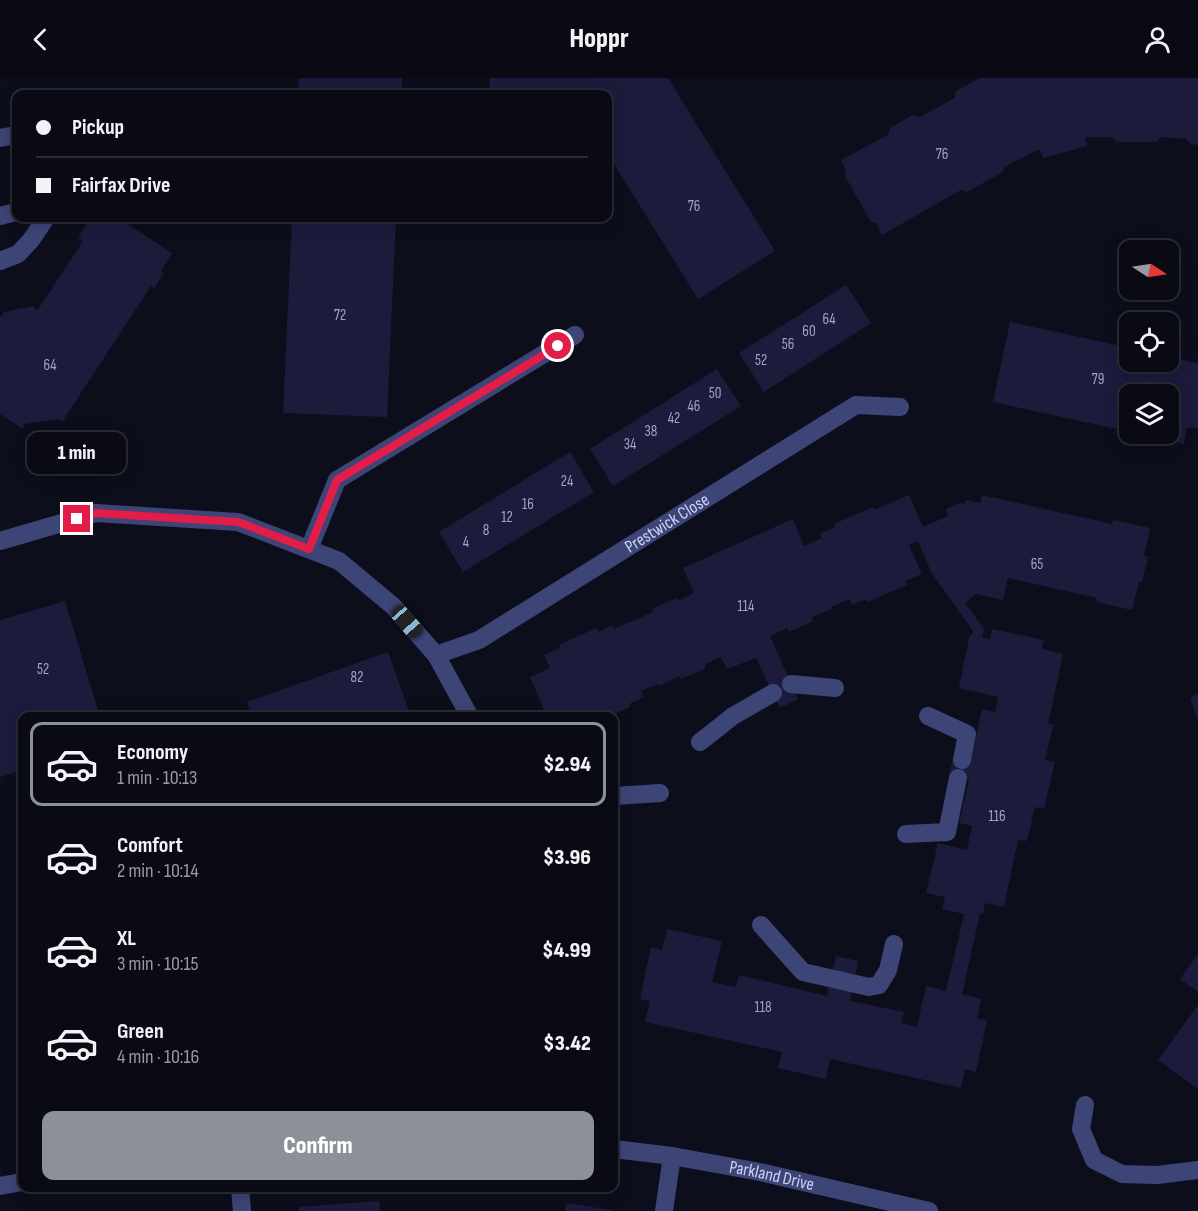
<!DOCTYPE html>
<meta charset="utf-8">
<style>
body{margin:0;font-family:"Sofia Sans Condensed",sans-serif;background:#13131e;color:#f1f3f6;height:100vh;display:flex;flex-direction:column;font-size:22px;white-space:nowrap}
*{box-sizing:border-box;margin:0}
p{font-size:20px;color:#999aa0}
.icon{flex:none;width:33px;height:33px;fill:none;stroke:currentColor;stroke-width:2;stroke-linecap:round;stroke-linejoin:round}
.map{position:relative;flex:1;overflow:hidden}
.panel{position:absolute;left:18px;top:634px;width:600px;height:480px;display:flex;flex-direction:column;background:#0a0a15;border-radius:12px;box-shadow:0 3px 15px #0003,0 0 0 2px #2a2b34}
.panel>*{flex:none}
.top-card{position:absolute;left:12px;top:12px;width:600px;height:132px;border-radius:12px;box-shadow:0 3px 15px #0003,0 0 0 2px #2a2b34;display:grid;align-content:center;height:132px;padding:0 24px;background:#0a0a15}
.needle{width:39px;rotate:102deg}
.controls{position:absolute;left:1119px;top:162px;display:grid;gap:12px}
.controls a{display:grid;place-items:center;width:60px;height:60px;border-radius:12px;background:#0a0a15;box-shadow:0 3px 15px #0003,0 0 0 2px #2a2b34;font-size:30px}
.end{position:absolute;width:27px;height:27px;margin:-14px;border:8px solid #e11d48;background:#fff;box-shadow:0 0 0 3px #fff}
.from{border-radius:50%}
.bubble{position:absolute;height:42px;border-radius:12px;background:#0a0a15;box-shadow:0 3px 15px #0003,0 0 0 2px #2a2b34;font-size:20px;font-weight:800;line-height:42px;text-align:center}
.car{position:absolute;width:18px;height:36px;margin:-18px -9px;border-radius:8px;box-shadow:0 0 4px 2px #0007;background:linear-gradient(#222 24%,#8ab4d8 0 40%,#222 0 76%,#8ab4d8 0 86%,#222 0)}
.top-card b{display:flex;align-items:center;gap:21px;height:57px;font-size:22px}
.top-card b+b{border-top:2px solid #2a2b34}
.top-card i{width:15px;height:15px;background:#f1f3f6}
ul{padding:10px 0 0;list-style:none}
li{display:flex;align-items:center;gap:18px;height:84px;margin:0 12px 9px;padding:0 12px;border:3px solid transparent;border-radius:12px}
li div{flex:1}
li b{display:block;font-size:22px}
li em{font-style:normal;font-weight:800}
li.on{border-color:#8c9099}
li>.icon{width:54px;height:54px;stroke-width:1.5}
.button{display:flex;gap:12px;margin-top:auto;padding:12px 24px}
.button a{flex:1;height:69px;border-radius:12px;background:#8c9099;color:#fff;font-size:24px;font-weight:800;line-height:69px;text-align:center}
header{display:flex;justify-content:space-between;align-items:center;height:78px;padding:0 24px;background:#0a0a15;font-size:27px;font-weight:800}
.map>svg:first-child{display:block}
</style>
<header><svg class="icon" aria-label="back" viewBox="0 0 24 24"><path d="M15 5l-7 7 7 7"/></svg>Hoppr<svg class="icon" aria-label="person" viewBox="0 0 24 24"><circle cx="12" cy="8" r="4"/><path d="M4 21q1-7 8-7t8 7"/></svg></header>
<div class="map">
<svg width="1198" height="1133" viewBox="0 0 1198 1133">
<rect width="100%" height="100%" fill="#0d0e1c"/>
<path fill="#1c1b3c" d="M 299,0 L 402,0 L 402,16 L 298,16 Z
M 490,0 L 668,0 L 775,173 L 698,221 L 612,83 L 608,83 L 608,16 L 490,16 Z
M 980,0 L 1198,0 L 1198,67 L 1191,66 L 1186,61 L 1161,59 L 1157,64 L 1117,64 L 1112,59 L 1085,59 L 1087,68 L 1043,80 L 1039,71 L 1004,89 L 1003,94 L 967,114 L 961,112 L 882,157 L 876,145 L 871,144 L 845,98 L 846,92 L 841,82 L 888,57 L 890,50 L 913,37 L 920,39 L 955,20 L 956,13 Z
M 96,140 L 118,140 L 172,175 L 161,193 L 164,195 L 154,210 L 151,208 L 62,344 L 60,341 L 24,346 L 23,351 L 0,336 L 0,238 L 3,238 L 3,234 L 34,228 L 35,232 L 39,230 L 83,163 L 78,160 L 88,143 L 92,145 Z
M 292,140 L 396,140 L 387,339 L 283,335 Z
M 846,207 L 871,245 L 764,314 L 739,275 Z
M 1010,244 L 1130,270 L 1130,284 L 1168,284 L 1168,279 L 1198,285 L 1198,351 L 1187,349 L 1184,366 L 1140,356 L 1168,356 L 1168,316 L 1130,316 L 1130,354 L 993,324 Z
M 717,291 L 741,328 L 613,408 L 590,371 Z
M 570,374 L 594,414 L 463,494 L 439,454 Z
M 909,417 L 923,449 L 948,438 L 946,431 L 959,425 L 965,426 L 966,422 L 980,425 L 982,417 L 1112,446 L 1113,442 L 1150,450 L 1144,478 L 1148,479 L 1142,504 L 1139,504 L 1132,532 L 1096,524 L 1097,520 L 1008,500 L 1003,522 L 976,516 L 965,525 L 984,551 L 982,559 L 990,561 L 992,551 L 1044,562 L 1042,571 L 1063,576 L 1048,646 L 1053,647 L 1045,682 L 1055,684 L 1044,731 L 1035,729 L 1027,763 L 1018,762 L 1004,829 L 985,825 L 983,836 L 980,835 L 962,916 L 981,921 L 977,940 L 987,943 L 976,994 L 965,991 L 961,1010 L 830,981 L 826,1001 L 778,990 L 782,974 L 645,944 L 650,923 L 640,921 L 651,869 L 662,872 L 667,851 L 722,863 L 712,904 L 736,909 L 739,897 L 827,918 L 836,878 L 858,883 L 850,923 L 904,934 L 901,945 L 917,949 L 926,908 L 946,913 L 964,836 L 942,831 L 945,819 L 926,815 L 938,765 L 967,772 L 972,748 L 959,745 L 969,702 L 949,698 L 953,680 L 971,684 L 982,631 L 995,634 L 998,619 L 959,610 L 970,556 L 972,557 L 973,553 L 931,494 L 918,463 L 909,467 L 922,496 L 905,503 L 907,507 L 868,524 L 866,521 L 852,527 L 850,521 L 831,529 L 832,531 L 812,539 L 813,543 L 789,554 L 787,550 L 770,558 L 798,621 L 780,630 L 756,580 L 727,591 L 721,579 L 705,586 L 706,590 L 681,601 L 680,598 L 659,608 L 658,606 L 641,613 L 644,619 L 629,626 L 630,629 L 607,639 L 571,639 L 570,636 L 565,639 L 547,639 L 530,599 L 550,590 L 544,577 L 560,570 L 559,567 L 596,550 L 598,554 L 612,547 L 614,551 L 653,534 L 652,531 L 676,520 L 678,523 L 694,515 L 683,490 L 793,441 L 804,468 L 822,460 L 820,456 L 835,449 L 834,446 L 873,429 L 874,432 Z
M 65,523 L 100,639 L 22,639 L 22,692 L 0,699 L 0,542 Z
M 388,574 L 411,639 L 252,639 L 247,624 Z
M 1198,616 L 1198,642 L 1190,620 Z
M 1198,876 L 1198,914 L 1180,901 Z
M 1198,927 L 1198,1011 L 1158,982 Z
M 379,1123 L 380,1133 L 299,1133 L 299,1129 Z
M 566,1125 L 611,1132 L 611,1133 L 565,1133 Z"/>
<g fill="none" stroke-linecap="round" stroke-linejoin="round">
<g stroke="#3d4577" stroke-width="18">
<path d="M 0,60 L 16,57"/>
<path d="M 0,138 L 16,134"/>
<path d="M 0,183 L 18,176 L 31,162 L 46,140"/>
<path d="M 0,463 L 96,435 L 238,444 L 339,483 L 393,528 L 436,577 L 470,639"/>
<path d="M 309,471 L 337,402 L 575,257"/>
<path id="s1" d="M 436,577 L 479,562 L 856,327 L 900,329"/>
<path d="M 791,606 L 835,610"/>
<path d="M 928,638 L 967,656 L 962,682"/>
<path d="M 700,664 L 733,638 L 773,615"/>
<path d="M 614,718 L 660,715"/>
<path d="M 906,756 L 947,754 L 958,700"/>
<path d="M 761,847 L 803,894 L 869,909 L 879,907 L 888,892 L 894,866"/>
<path d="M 1085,1027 L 1081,1051 L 1094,1082 L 1122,1096 L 1157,1097 L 1198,1092"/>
<path id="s2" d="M 614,1071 L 672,1078 L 755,1093 L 929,1133"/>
<path d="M 0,1108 L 22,1104"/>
<path d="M 240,1110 L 242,1133"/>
<path d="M 664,1133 L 672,1078"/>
</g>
</g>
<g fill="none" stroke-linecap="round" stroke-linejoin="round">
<path stroke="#e11d48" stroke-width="8" d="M 77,441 L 96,435 L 238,444 L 309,471 L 337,402 L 558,268"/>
</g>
<g text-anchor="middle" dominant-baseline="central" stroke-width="5" stroke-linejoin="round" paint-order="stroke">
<g font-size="15" fill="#a1a4ca">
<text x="942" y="76">76</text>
<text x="694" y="128">76</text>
<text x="340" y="237">72</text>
<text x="829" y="241">64</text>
<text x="809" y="253">60</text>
<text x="788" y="266">56</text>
<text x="761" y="282">52</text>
<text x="50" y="287">64</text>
<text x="1098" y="301">79</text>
<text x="715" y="315">50</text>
<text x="694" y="328">46</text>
<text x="674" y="340">42</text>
<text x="651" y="353">38</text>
<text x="630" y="366">34</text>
<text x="567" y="403">24</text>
<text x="528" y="426">16</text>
<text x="507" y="439">12</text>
<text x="486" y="452">8</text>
<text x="466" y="464">4</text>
<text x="1037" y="486">65</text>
<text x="746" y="528">114</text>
<text x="43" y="591">52</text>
<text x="357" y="599">82</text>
<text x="997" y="738">116</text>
<text x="763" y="929">118</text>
</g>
<g font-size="18" fill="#cdd1fa" stroke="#0d0e1c">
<text stroke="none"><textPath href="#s1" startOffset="267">Prestwick Close</textPath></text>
<text stroke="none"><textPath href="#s2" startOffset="160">Parkland Drive</textPath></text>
</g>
</g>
</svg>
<div class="controls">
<a><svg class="needle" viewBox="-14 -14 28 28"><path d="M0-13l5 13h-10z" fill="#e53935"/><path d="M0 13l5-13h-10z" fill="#999aa0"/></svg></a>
<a><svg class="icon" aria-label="locate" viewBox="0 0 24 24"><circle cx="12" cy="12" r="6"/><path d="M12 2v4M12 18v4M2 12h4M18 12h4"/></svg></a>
<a><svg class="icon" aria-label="layers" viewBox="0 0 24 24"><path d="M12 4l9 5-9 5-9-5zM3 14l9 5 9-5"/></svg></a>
</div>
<i class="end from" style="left:558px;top:268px"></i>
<i class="end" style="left:77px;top:441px"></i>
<div class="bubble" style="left:27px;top:354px;width:99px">1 min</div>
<i class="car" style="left:407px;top:544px;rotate:139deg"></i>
<div class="top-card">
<b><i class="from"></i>Pickup</b>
<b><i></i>Fairfax Drive</b>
</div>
<section class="panel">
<ul>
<li class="on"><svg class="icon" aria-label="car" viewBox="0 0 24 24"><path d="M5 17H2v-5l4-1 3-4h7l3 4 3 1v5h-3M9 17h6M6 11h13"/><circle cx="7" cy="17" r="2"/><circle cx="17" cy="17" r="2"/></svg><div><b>Economy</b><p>1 min · 10:13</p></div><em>$2.94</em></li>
<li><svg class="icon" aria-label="car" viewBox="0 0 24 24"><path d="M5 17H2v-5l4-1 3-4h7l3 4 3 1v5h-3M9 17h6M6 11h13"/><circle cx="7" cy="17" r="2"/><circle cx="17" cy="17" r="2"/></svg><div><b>Comfort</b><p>2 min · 10:14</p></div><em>$3.96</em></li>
<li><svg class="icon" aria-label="car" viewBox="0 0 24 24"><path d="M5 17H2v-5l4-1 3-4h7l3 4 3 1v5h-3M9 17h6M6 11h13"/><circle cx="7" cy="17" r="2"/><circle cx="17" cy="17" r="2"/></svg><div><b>XL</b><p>3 min · 10:15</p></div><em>$4.99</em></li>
<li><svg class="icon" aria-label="car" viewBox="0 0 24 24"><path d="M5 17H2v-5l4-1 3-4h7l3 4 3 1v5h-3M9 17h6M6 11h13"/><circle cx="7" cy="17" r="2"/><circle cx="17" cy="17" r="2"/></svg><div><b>Green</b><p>4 min · 10:16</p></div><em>$3.42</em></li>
</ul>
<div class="button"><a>Confirm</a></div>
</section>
</div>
